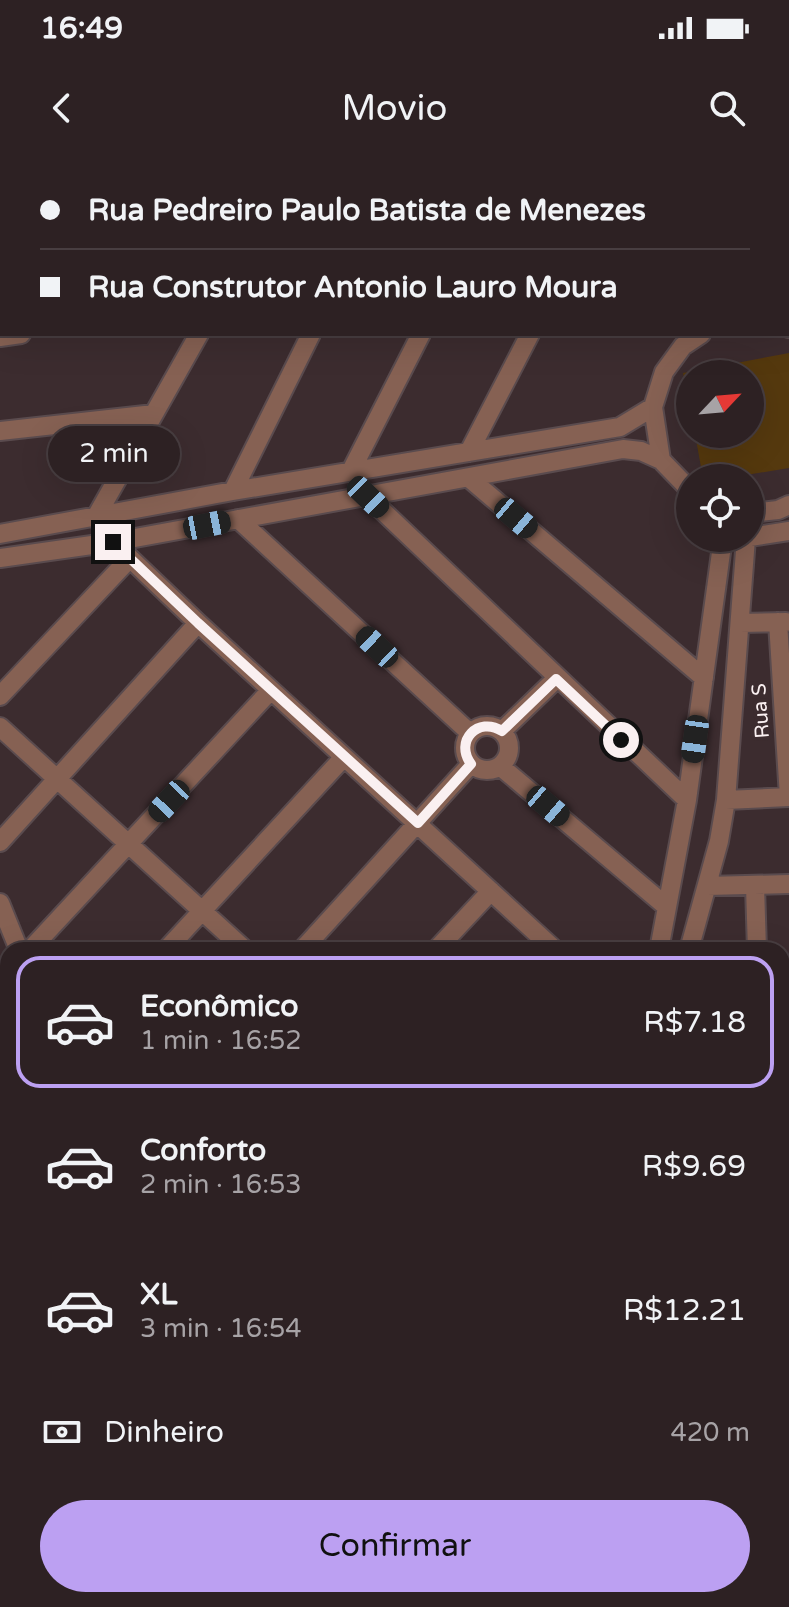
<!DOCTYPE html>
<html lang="pt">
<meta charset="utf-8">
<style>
body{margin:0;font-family:"Varela Round",sans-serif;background:#392e30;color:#f1f3f6;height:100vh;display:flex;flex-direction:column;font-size:30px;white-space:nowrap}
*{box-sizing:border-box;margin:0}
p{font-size:26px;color:#a7a3a6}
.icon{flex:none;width:44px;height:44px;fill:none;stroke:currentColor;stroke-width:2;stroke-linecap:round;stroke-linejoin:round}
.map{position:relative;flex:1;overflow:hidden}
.side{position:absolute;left:0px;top:782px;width:790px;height:666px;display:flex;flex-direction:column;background:#2d2123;border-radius:24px 24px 0 0;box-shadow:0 8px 32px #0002,0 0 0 2px #483e41}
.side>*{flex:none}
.banner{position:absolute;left:0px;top:0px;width:790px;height:176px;box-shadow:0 8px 32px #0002,0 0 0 2px #483e41;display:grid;align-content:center;height:176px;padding:0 40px;background:#2d2123}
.needle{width:52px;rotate:64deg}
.controls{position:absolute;left:676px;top:200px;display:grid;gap:16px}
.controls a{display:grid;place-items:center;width:88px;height:88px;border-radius:50%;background:#2d2123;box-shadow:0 8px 32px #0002,0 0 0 2px #483e41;font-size:40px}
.end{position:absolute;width:36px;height:36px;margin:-18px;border:10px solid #faf0f1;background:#111;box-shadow:0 0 0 4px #111}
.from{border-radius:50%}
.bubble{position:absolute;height:56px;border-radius:28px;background:#2d2123;box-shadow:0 8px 32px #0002,0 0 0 2px #483e41;font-size:26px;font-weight:600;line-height:56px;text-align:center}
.car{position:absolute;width:24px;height:48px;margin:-24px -12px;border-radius:10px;box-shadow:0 0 6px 2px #0007;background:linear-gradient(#222 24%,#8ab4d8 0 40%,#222 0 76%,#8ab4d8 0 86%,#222 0)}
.banner b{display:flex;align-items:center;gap:28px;height:76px;font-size:30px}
.banner b+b{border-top:2px solid #483e41}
.banner i{width:20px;height:20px;background:#f1f3f6}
ul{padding:14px 0 0;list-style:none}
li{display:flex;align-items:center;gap:24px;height:132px;margin:0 16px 12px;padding:0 24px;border:4px solid transparent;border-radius:24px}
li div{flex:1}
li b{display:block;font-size:30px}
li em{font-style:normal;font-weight:600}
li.selected{border-color:#bca0f2}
li>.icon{width:72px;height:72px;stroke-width:1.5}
.pay{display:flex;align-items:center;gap:20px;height:88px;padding:0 40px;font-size:30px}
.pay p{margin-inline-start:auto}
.cta{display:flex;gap:16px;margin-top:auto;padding:16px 40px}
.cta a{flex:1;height:92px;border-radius:48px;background:#bca0f2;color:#111;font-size:32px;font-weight:600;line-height:92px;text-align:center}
.status{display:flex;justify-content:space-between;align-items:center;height:56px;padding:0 40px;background:#2d2123;direction:ltr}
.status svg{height:22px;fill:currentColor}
header{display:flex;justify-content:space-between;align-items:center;height:104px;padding:0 40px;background:#2d2123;font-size:36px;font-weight:600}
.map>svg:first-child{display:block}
</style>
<div class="status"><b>16:49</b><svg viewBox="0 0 49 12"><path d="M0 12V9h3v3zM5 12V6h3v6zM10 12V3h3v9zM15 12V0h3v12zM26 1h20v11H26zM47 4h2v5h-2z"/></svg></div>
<header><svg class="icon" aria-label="back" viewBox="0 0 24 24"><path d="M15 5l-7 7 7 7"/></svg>Movio<svg class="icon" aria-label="search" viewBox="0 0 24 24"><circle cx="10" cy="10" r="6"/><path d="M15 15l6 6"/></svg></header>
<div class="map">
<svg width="789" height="1447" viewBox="0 0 789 1447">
<rect width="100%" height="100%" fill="#3c2c2f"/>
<path fill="#55390e" d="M 789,193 L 789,308 L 728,318 L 703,318 L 695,274 L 750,274 L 750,214 L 690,214 L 690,249 L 683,213 Z"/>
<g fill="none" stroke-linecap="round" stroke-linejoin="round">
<path stroke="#866c9e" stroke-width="3" d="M 276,1440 L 283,1447"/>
<path stroke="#54337b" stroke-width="12" d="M 0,941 L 8,961"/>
<defs>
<path id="minor" d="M 788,167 L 789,168
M 0,177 L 21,174
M 0,271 L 154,254
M 469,292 L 530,174
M 351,311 L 421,174
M 469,318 L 704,518
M 690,330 L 661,300 L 653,247 L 664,212 L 683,186 L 701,174
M 233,331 L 311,174
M 368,337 L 687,640
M 750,353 L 778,350 L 789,345
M 97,355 L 199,174
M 238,359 L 470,573
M 0,374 L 233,331 L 620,267 L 653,247
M 750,377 L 789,371
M 113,382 L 198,463 L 555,790
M 0,398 L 113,382 L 623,289 L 641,291 L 661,300
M 740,463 L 786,462
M 0,536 L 130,398
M465 588a22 22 0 1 1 44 0a22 22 0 1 1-44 0Z
M 0,567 L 245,790
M 502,571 L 556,519
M 500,606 L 667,747
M 726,640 L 789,637 L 778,462
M 0,682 L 198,463
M 707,726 L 789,724
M 755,726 L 757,790
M 0,743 L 19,790
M 30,790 L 271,530
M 166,790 L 344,597
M 302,790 L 471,604
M 436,790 L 491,731
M 659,790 L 687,640 L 723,378
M 689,790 L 719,681 L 726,640 L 746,378
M 782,828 L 789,827
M 782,1014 L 789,1014
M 782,1100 L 789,1100
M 0,1119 L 8,1138
M 0,1220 L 8,1217
M 0,1406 L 8,1428
M 0,1440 L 20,1447
M 695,1440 L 695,1447"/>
</defs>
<use href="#minor" stroke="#5a4b4e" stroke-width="22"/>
<use href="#minor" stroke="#866153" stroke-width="18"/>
</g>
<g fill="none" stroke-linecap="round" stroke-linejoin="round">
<path stroke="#faf0f1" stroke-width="10" d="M 113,382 L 198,463 L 418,663 L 471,604 C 454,581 478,556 502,571 L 556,519 L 621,580"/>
</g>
<g text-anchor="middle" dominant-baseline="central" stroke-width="8" stroke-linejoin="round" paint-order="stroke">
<g font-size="20" fill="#faf0f1" stroke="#3c2c2f">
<text transform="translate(761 551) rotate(-94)">Rua S</text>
</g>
</g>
</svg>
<div class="controls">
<a><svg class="needle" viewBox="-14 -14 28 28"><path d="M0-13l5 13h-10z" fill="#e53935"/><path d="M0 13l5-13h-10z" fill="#a7a3a6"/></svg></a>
<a><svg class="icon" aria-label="locate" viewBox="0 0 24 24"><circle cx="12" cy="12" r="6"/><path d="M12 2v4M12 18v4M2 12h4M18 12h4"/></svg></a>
</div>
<i class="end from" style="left:621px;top:580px"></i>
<i class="end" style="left:113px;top:382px"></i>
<div class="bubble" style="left:48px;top:266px;width:132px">2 min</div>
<i class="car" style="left:368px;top:337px;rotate:134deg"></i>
<i class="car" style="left:516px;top:358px;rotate:130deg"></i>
<i class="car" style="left:207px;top:365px;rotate:79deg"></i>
<i class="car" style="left:377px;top:487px;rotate:313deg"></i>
<i class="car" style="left:695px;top:579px;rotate:188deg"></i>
<i class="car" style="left:169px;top:641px;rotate:223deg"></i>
<i class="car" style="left:548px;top:646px;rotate:130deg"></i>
<div class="banner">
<b><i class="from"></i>Rua Pedreiro Paulo Batista de Menezes</b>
<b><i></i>Rua Construtor Antonio Lauro Moura</b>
</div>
<section class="side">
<ul>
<li class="selected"><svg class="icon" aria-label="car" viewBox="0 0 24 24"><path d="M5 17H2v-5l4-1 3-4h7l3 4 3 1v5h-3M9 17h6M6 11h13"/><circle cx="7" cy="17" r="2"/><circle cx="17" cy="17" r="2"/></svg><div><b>Econômico</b><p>1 min · 16:52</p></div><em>R$7.18</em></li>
<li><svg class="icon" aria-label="car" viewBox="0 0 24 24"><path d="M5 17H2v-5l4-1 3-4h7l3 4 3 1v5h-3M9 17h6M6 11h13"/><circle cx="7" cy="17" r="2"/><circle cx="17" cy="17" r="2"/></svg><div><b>Conforto</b><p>2 min · 16:53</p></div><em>R$9.69</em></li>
<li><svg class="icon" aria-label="car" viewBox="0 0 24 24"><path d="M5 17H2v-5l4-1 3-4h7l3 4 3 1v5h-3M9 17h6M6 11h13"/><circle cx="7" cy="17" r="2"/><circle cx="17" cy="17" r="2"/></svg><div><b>XL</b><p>3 min · 16:54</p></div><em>R$12.21</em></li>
</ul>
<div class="pay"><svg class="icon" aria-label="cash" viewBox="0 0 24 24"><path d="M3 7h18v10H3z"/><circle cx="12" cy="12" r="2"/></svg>Dinheiro<p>420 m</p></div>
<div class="cta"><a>Confirmar</a></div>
</section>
</div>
